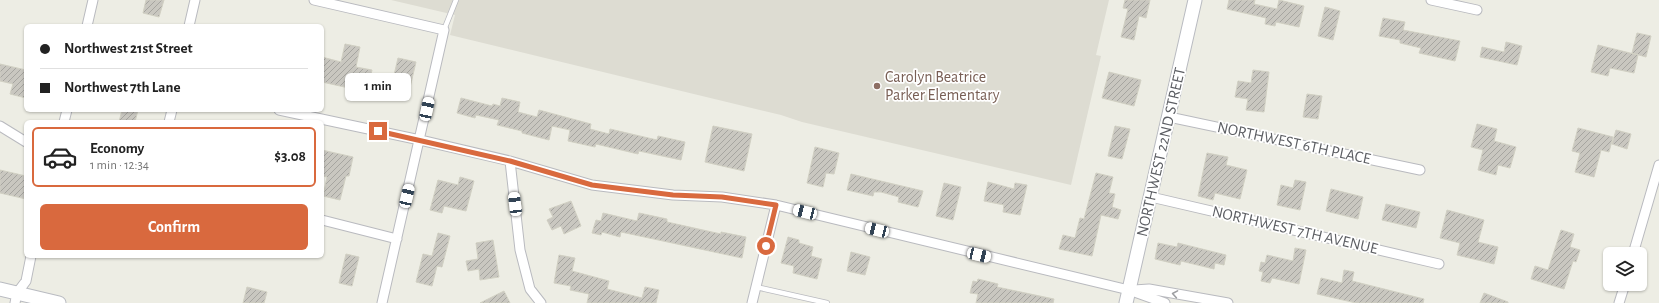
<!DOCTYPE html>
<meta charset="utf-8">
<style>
body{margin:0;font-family:"Alegreya Sans",sans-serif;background:#f6f6f6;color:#222;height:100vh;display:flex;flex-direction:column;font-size:15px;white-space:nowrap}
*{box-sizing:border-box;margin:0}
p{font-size:13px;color:#767676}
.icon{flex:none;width:22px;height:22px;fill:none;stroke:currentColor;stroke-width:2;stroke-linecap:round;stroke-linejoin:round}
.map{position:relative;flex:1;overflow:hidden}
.side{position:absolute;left:24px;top:120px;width:300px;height:138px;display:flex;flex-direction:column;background:#fff;border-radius:6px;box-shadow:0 1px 3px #0004}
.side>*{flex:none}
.banner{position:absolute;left:24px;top:24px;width:300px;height:88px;border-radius:6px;box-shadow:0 1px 3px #0004;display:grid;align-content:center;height:88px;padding:0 16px;background:#fff}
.controls{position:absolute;left:1603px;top:247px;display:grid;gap:8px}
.controls a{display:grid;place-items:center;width:44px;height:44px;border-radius:6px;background:#fff;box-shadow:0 1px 3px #0004;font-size:20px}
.end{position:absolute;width:18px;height:18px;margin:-9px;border:5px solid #d9693e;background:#fff;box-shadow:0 0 0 2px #fff}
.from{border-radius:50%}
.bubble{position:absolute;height:28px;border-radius:6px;background:#fff;box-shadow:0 1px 3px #0004;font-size:13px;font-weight:700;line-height:28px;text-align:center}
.car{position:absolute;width:12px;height:24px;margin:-12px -6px;border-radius:5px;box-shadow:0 0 3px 1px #0007;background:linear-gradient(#fff 24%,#345 0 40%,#fff 0 76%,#345 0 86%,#fff 0)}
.banner b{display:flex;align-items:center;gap:14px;height:38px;font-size:15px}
.banner b+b{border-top:1px solid #e0e0e0}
.banner i{width:10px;height:10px;background:#222}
ul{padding:7px 0 0;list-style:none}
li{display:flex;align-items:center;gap:12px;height:60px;margin:0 8px 6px;padding:0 8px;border:2px solid transparent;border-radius:6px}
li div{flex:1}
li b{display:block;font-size:15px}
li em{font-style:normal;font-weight:700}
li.current{border-color:#d9693e}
li>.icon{width:36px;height:36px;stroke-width:1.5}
.primary-button{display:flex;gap:8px;margin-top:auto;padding:8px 16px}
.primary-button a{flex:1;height:46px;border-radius:6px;background:#d9693e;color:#fff;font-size:16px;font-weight:700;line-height:46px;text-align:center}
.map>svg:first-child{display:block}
</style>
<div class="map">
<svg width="1659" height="303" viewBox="0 0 1659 303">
<defs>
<pattern id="building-hatch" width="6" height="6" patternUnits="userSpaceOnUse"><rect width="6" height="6" fill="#c9c7c0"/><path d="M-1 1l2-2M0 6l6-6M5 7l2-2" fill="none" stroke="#a6a5a0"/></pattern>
</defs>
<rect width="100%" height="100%" fill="#edede4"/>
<path fill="#dddcd2" d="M 391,0 L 1109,0 L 1096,55 L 1101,56 L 1071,185 L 802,122 L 781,115 L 450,35 L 455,15 Z"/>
<path fill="url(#building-hatch)" stroke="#d1d0c3" d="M 146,0 L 164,0 L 159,17 L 143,13 Z
M 1125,0 L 1150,0 L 1146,18 L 1139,16 L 1134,40 L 1121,37 L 1128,9 L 1123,8 Z
M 1229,0 L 1255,0 L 1254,4 L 1277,9 L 1279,0 L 1304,6 L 1299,27 L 1276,22 L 1275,26 L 1265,24 L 1266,18 L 1227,9 Z
M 1325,7 L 1340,11 L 1333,40 L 1318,36 Z
M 1383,18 L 1405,22 L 1403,30 L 1460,41 L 1455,61 L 1419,53 L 1421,48 L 1400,43 L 1400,40 L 1379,36 Z
M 1637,33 L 1651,36 L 1646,57 L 1632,53 Z
M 1506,42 L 1522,46 L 1517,65 L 1480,57 L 1482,47 L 1504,52 Z
M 345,44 L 360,47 L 356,67 L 372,70 L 367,92 L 322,82 L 322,57 L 341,62 Z
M 1598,45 L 1638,55 L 1634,73 L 1610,68 L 1608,76 L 1591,72 Z
M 398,58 L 416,62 L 408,96 L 390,92 Z
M 0,64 L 26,70 L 26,98 L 10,94 L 13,84 L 0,81 Z
M 1253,70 L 1269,72 L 1264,112 L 1246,110 L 1248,99 L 1235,97 L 1238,81 L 1251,83 Z
M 1109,72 L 1141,80 L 1134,106 L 1102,98 Z
M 1307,94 L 1322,96 L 1318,119 L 1303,117 Z
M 461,98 L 492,106 L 493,104 L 500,106 L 502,98 L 520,102 L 518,112 L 537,117 L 539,110 L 591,124 L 590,129 L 609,134 L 610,129 L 657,140 L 658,136 L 685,142 L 681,160 L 639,151 L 638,154 L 596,144 L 595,147 L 568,141 L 570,130 L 552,126 L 549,140 L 522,133 L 522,131 L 497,125 L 499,120 L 476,115 L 475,118 L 457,113 Z
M 122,110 L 138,110 L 135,122 L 119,122 Z
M 1477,124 L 1497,129 L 1494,141 L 1516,147 L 1510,168 L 1498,165 L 1496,175 L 1478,170 L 1483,150 L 1471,147 Z
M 713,126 L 752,134 L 744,171 L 705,162 Z
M 1115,126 L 1130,129 L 1122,159 L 1108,156 Z
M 1578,128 L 1613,137 L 1609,152 L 1601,150 L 1594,177 L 1575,172 L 1580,153 L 1572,151 Z
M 1616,130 L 1631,134 L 1627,149 L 1612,144 Z
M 815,147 L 839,153 L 834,174 L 826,173 L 823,187 L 807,183 Z
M 322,150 L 353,157 L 349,176 L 346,176 L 340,200 L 323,196 L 327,177 L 322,176 Z
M 1207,153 L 1228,157 L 1226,165 L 1247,170 L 1240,199 L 1215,193 L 1213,200 L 1198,196 Z
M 0,170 L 26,176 L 26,199 L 0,193 Z
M 1096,173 L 1113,177 L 1109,193 L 1115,194 L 1112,207 L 1121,210 L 1118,219 L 1101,215 L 1092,256 L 1059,249 L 1063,235 L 1075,238 L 1080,218 L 1084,219 Z
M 851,174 L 923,191 L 918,207 L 898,202 L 899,197 L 881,192 L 874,192 L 873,196 L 847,190 Z
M 460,177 L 474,181 L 466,211 L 444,206 L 442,213 L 430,210 L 438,180 L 458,185 Z
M 1295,180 L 1306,182 L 1300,210 L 1277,205 L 1281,185 L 1293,188 Z
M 988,182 L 1014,189 L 1015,183 L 1027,185 L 1020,215 L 1003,212 L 1004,205 L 984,201 Z
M 944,183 L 961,187 L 953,220 L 936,216 Z
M 1331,189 L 1363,197 L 1358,219 L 1326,211 Z
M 571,201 L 581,226 L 564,234 L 561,226 L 552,230 L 547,220 L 553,217 L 549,209 Z
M 1386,204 L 1420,212 L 1416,228 L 1382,220 Z
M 1447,210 L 1484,220 L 1478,242 L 1498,247 L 1494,264 L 1457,255 L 1460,243 L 1440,238 Z
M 603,213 L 637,221 L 639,213 L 667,219 L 667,222 L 721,234 L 721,232 L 746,237 L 742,258 L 621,232 L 620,237 L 602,232 L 601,235 L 592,233 L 596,220 L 601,221 Z
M 1561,230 L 1574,234 L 1570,247 L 1580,250 L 1576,262 L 1573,261 L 1564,289 L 1531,279 L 1535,266 L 1548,270 Z
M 438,233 L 450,236 L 442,267 L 437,266 L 432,286 L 416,282 L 423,254 L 432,256 Z
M 788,237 L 799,240 L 799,243 L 813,247 L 811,256 L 822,259 L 817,279 L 793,273 L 794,266 L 781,263 Z
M 493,240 L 499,277 L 480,280 L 479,269 L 468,271 L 466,261 L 478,259 L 476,243 Z
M 1158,243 L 1177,247 L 1178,243 L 1226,255 L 1224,265 L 1215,263 L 1214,269 L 1181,261 L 1180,265 L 1155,259 Z
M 1295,248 L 1306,250 L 1299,284 L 1272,278 L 1270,283 L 1261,281 L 1263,272 L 1259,271 L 1261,262 L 1265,263 L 1267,255 L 1293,261 Z
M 851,252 L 870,257 L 865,275 L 847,271 Z
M 346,254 L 359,257 L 352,286 L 339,283 Z
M 559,255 L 575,258 L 572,271 L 609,281 L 607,289 L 642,298 L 645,287 L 659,290 L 656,303 L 587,303 L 589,294 L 570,290 L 571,286 L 554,283 Z
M 1344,270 L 1354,272 L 1352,281 L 1424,299 L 1423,303 L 1356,303 L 1317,294 L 1321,278 L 1342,283 Z
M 978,279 L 998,284 L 997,287 L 1054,299 L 1053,303 L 976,303 L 978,294 L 970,293 L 973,281 L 977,282 Z
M 247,287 L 267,292 L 264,303 L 243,303 Z
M 504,291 L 510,303 L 480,303 Z
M 1484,293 L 1508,302 L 1508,303 L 1480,303 Z"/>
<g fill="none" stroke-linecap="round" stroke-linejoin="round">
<defs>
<path id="lane" d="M 444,30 L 456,0
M 756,287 L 827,303"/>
<path id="street" d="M 314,0 L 444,30 L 382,303
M 1431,0 L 1477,10
M 87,26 L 93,0
M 189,26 L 195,0
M 279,110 L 420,140 L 510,161 L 592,185 L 673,195 L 722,197 L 776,205 L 1129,290 L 1165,303
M 1169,117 L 1420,170
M 64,122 L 67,110
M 169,122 L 172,110
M 0,126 L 26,142
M 510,161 L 520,250 L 530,289 L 541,303
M 1151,197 L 1439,264
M 322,220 L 397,239
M 1633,254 L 1659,165
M 1134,290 L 1149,289 L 1228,303
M 15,303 L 17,293 L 26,281 L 31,256
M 752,303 L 776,205
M 1619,303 L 1625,284"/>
<path id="secondary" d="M 0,289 L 59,303
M 1126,303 L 1195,0"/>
</defs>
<use href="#lane" stroke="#b9babf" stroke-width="6"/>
<use href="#street" stroke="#b9babf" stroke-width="11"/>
<use href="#secondary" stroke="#b9bbc1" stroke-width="15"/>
<use href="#lane" stroke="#fff" stroke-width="4.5"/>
<use href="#street" stroke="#fff" stroke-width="9"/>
<use href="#secondary" stroke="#fff" stroke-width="13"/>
</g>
<defs><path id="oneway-chevron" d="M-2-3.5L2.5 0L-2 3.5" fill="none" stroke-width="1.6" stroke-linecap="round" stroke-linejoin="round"/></defs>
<use stroke="#9d9ea1" href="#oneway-chevron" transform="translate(1175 294) rotate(-170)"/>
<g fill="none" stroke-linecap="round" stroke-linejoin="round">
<path stroke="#d9693e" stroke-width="5" d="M 378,131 L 510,161 L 592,185 L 673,195 L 722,197 L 776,205 L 766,246"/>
</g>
<circle fill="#8d6e63" stroke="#fff" stroke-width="1.5" cx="877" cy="86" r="4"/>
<g text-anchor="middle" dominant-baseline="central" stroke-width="3.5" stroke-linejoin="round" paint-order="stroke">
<g font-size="16" fill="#785e54" stroke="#fff" text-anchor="start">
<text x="885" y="77">Carolyn Beatrice<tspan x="885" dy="18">Parker Elementary</tspan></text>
</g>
<g font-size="16" fill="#5c5e63" stroke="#fff">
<text transform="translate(1294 143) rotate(12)">NORTHWEST 6TH PLACE</text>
<text transform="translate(1161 152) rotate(-77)">NORTHWEST 22ND STREET</text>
<text transform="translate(1295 230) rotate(13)">NORTHWEST 7TH AVENUE</text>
</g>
</g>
</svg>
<div class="controls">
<a><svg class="icon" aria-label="layers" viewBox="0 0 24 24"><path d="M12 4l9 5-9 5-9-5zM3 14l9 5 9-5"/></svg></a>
</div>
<i class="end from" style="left:766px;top:246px"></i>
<i class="end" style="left:378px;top:131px"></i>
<div class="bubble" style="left:345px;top:73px;width:66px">1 min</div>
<i class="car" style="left:427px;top:109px;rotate:12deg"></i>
<i class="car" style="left:407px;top:196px;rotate:13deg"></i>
<i class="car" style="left:515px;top:204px;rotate:353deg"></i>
<i class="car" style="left:805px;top:212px;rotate:284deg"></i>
<i class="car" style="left:877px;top:230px;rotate:284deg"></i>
<i class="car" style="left:979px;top:255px;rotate:103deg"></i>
<div class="banner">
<b><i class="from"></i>Northwest 21st Street</b>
<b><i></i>Northwest 7th Lane</b>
</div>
<section class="side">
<ul>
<li class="current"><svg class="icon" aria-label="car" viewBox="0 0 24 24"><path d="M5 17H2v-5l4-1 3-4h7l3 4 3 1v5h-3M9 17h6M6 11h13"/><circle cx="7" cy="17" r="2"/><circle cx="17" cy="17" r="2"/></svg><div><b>Economy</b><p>1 min · 12:34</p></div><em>$3.08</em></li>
</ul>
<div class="primary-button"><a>Confirm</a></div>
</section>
</div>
